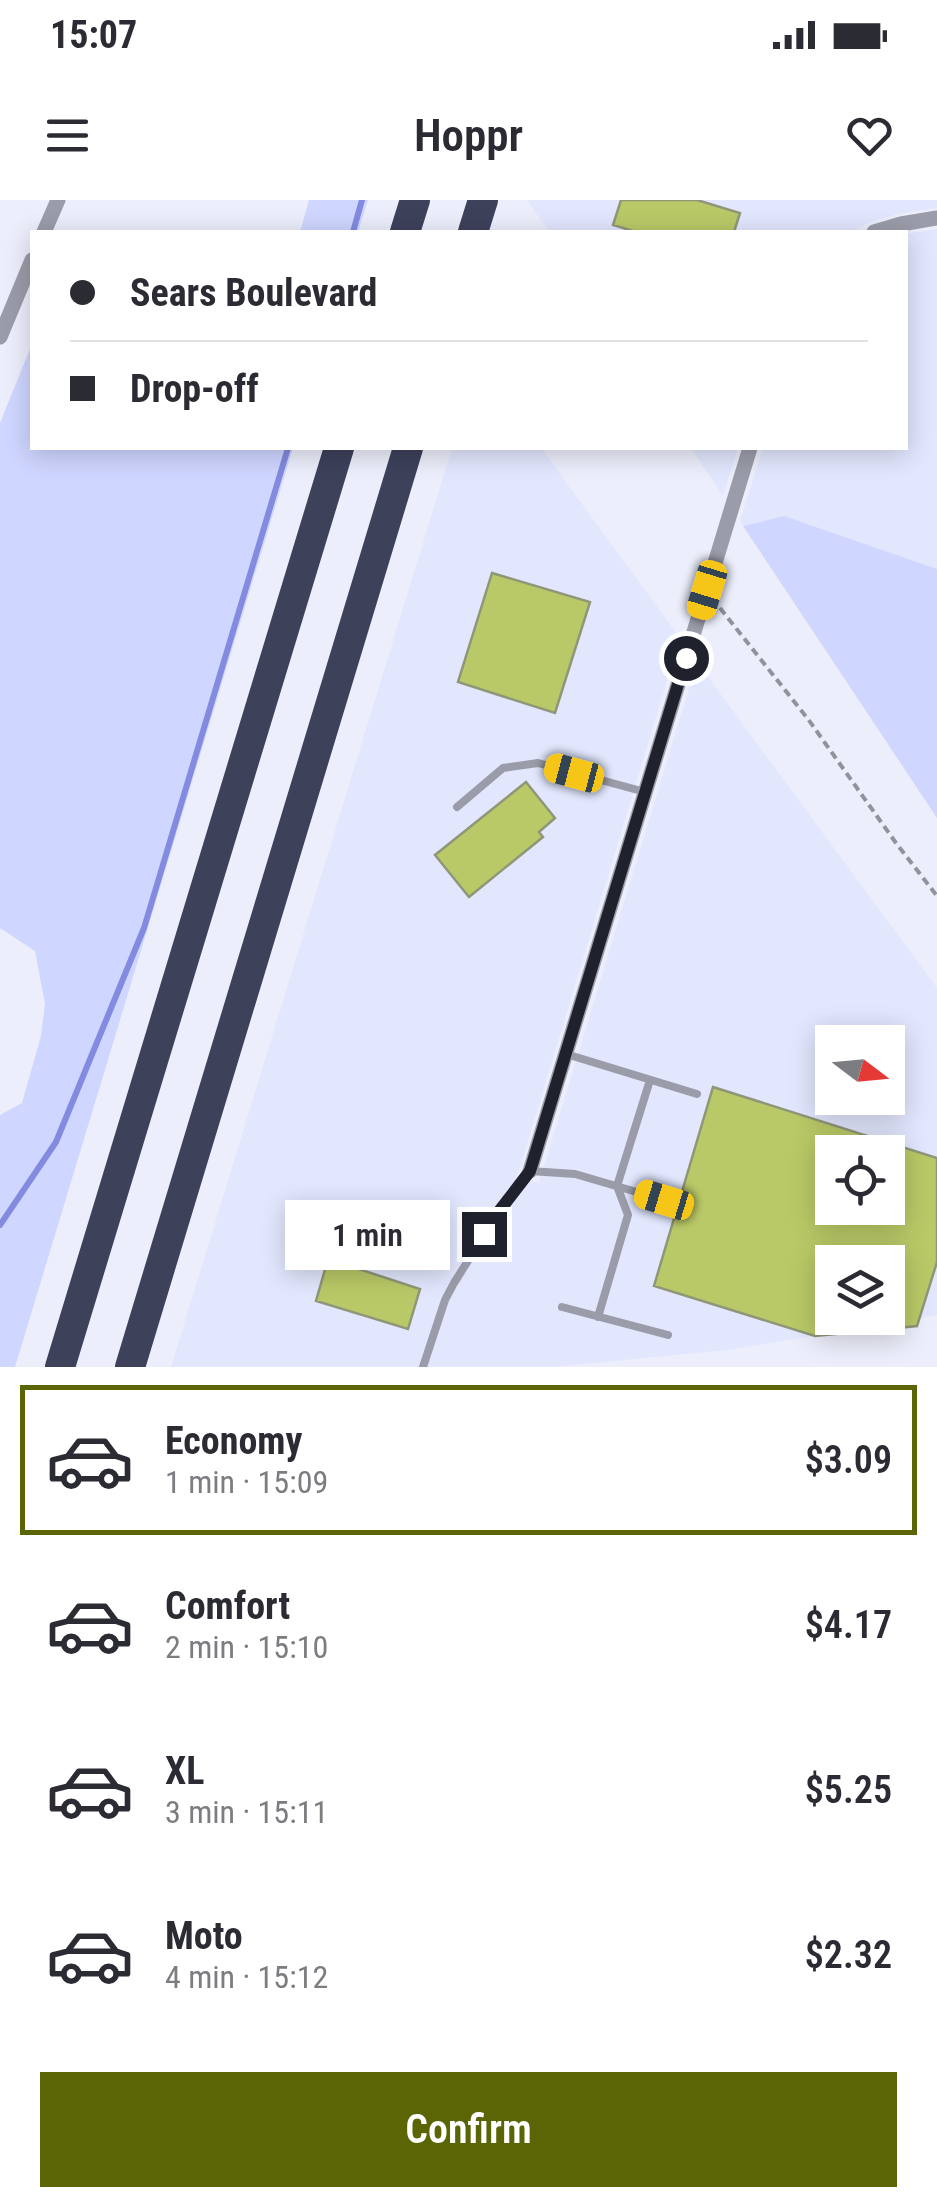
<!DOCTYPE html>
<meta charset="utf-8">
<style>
body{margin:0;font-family:"Roboto Condensed",sans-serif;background:#f7f7f7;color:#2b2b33;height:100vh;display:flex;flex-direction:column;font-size:38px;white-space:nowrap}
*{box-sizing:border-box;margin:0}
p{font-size:32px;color:#7c7c81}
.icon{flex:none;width:55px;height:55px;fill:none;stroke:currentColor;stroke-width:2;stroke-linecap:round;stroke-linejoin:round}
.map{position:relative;height:1167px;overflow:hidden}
.details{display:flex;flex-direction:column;background:#fff;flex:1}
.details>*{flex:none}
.hud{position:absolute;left:30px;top:30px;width:878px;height:220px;border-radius:0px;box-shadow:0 5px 25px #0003;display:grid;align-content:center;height:220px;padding:0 40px;background:#fff}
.needle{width:65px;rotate:106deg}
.fabs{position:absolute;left:815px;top:825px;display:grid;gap:20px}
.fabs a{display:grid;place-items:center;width:90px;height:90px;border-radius:0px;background:#fff;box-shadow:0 5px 25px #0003;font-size:50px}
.end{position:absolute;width:45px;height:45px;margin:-22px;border:12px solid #1f212c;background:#fff;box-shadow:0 0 0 5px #fff}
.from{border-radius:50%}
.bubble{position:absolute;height:70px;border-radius:0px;background:#fff;box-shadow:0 5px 25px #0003;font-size:32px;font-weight:600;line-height:70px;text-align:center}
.car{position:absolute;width:30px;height:60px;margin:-30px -15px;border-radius:12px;box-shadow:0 0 8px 2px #0007;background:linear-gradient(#f5c518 24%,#345 0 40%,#f5c518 0 76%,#345 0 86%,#f5c518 0)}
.hud b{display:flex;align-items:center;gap:35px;height:95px;font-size:38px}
.hud b+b{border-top:2px solid #e1e1e2}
.hud i{width:25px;height:25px;background:#2b2b33}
ul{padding:18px 0 0;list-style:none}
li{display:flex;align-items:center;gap:30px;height:150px;margin:0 20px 15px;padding:0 20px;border:5px solid transparent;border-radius:0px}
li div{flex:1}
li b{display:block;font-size:38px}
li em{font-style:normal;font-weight:600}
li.selected{border-color:#5b6506}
li>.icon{width:90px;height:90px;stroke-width:1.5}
.primary-button{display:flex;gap:20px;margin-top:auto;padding:20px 40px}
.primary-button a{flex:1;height:115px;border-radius:0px;background:#5b6506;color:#fff;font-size:40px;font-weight:600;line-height:115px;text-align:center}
.status{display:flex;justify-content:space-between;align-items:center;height:70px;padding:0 50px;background:#fff;direction:ltr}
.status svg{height:28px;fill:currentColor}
header{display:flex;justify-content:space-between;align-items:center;height:130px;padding:0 40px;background:#fff;font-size:45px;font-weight:600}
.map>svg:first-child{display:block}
</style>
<div class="status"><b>15:07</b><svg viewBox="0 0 49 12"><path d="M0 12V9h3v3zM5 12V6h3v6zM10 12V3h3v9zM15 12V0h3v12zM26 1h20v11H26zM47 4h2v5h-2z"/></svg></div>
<header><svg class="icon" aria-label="menu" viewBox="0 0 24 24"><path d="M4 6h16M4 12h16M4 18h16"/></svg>Hoppr<svg class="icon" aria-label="heart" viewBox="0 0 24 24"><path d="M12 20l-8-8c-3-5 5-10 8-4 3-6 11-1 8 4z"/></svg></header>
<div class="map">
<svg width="937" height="1167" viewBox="0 0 937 1167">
<rect width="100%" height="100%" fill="#eceefb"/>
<path fill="#e2e7fe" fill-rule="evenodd" d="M 527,0 L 937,0 L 937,8 L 898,14 L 870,22 L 851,32 L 549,32 Z
M 937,29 L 937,369 L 784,316 L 743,326 L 740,321 L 763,248 L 905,248 L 905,34 Z
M 452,248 L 541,248 L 680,438 L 517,977 L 539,983 L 697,462 L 937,788 L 937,1115 L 728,1150 L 550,1167 L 171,1167 ZM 832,842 L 888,842 L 888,898 L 832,898 ZM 832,952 L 888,952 L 888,1008 L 832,1008 ZM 832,1062 L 888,1062 L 888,1118 L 832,1118 Z
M 691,248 L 738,248 L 723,296 Z"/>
<path fill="#cfd6ff" d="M 309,0 L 368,0 L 358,32 L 300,32 Z
M 32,144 L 32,248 L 293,248 L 15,1167 L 0,1167 L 0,915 L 22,903 L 41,836 L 45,804 L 35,751 L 0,728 L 0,223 Z
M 784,316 L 937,369 L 937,618 L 743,326 Z"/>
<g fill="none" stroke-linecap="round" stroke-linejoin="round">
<path stroke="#828bdf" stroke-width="6" d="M 353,32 L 362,0
M 0,1025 L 56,942 L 144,728 L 288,248"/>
</g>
<path fill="#bac967" stroke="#909678" stroke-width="2.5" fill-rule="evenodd" d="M 621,0 L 697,0 L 740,13 L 734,32 L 636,32 L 613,25 Z
M 492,373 L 590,402 L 555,513 L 458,482 Z
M 526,582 L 555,618 L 539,632 L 543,637 L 469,697 L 435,655 Z
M 713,887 L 937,958 L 937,1062 L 917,1126 L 815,1136 L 654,1086 ZM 832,952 L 888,952 L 888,1008 L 832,1008 ZM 832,1062 L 888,1062 L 888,1118 L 832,1118 Z
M 328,1059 L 420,1089 L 408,1129 L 316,1101 Z"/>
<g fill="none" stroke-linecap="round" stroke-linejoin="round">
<path stroke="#90929e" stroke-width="4" stroke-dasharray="8 5" stroke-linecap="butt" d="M 720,408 L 808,519 L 896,643 L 937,696"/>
<path stroke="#9a9ca9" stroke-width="8" d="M 457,607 L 503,568 L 538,563 L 645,592
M 566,854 L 697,894
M 562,1107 L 668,1135
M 598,1117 L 628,1015 L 617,986 L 650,880
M 423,1167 L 445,1100 L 454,1083 L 500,1010 L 530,971 L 575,974 L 664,1000"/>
<path stroke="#9a9ca9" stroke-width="15" d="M 44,32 L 58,0
M 874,32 L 901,24 L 937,18
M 0,137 L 32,60
M 530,971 L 750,248"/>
<path stroke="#3d415a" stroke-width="30" d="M 405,32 L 415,0
M 473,32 L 483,0
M 60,1167 L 339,248
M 130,1167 L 408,248"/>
</g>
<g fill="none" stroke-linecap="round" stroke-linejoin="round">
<path stroke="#1f212c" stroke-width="12" d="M 484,1034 L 500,1010 L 530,971 L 686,458"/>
</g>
</svg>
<div class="fabs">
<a><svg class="needle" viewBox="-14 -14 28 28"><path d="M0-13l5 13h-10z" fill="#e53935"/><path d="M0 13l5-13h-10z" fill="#7c7c81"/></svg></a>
<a><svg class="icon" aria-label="locate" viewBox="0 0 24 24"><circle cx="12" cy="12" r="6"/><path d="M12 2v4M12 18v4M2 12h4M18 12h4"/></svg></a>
<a><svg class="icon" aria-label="layers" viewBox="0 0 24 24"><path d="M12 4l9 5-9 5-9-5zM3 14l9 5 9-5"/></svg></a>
</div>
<i class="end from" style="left:686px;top:458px"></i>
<i class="end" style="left:484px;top:1034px"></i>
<div class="bubble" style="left:285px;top:1000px;width:165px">1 min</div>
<i class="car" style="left:707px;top:390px;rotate:197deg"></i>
<i class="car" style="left:574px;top:573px;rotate:285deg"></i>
<i class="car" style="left:664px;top:1000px;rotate:287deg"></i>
<div class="hud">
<b><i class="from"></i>Sears Boulevard</b>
<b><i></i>Drop-off</b>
</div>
</div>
<section class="details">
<ul>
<li class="selected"><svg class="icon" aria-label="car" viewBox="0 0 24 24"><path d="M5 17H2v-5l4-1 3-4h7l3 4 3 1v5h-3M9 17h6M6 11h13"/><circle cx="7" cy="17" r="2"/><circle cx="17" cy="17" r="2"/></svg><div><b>Economy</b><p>1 min · 15:09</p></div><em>$3.09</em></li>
<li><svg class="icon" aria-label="car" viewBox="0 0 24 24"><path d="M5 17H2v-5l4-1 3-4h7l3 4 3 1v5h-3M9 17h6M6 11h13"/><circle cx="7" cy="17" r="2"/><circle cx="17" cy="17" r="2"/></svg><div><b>Comfort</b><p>2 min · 15:10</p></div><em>$4.17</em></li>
<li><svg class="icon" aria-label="car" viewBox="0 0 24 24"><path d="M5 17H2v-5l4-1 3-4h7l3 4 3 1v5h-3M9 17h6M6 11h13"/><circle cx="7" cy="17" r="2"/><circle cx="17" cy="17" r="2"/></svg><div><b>XL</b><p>3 min · 15:11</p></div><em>$5.25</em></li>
<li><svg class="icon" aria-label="car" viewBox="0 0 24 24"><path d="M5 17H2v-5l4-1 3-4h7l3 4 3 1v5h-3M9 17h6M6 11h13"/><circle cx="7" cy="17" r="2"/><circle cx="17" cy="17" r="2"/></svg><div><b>Moto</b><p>4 min · 15:12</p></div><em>$2.32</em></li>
</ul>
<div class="primary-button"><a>Confirm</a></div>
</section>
